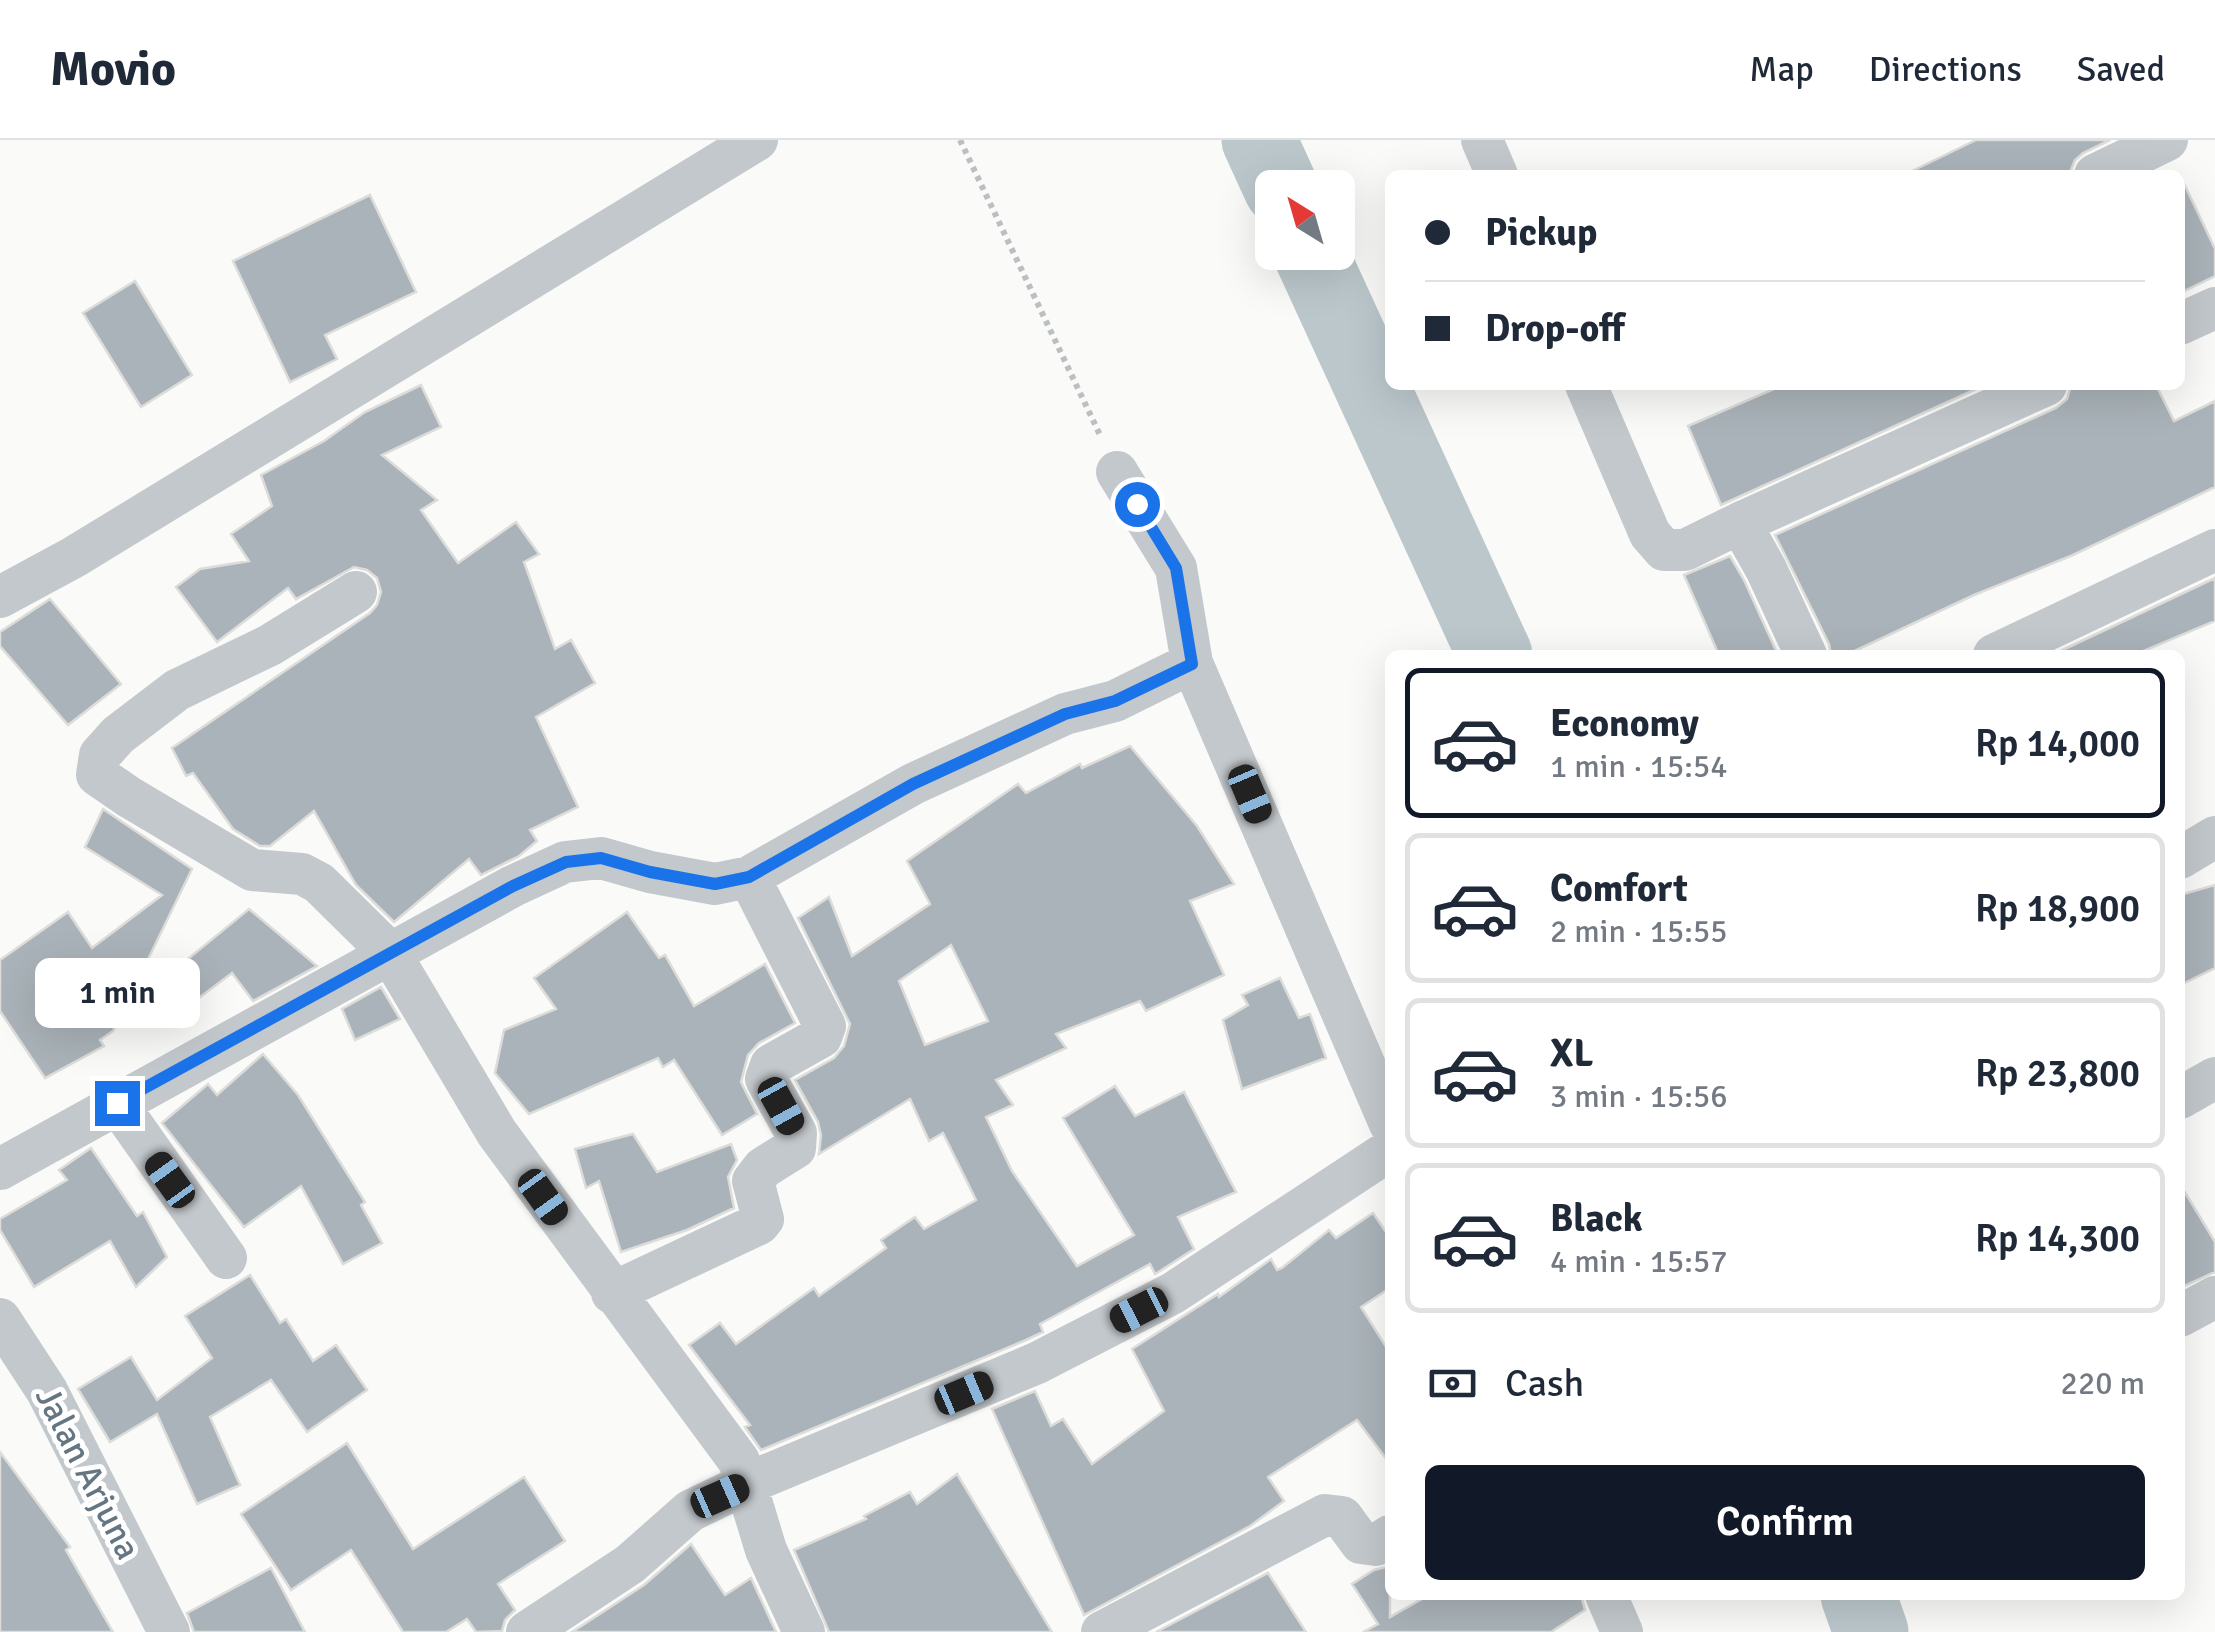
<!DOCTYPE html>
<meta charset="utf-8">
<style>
body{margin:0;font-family:Signika,sans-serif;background:#f2f2f3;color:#1f2937;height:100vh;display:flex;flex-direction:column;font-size:38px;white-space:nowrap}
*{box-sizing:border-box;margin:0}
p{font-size:32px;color:#747a83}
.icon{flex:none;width:55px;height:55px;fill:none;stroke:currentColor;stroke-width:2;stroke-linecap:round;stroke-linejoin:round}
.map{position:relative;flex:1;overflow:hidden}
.sheet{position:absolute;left:1385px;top:510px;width:800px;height:950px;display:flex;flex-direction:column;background:#fff;border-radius:15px;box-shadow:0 10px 40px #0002}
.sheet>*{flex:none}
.guide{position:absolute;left:1385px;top:30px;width:800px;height:220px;border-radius:15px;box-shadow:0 10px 40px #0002;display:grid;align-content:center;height:220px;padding:0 40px;background:#fff}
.needle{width:65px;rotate:323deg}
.controls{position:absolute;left:1255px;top:30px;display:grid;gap:20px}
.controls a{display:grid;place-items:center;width:100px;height:100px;border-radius:15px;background:#fff;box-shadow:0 10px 40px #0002;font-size:50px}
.end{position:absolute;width:45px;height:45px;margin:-22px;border:12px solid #1a73e8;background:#fff;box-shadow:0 0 0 5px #fff}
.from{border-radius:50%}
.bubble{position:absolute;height:70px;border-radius:15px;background:#fff;box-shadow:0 10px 40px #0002;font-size:32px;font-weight:600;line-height:70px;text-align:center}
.car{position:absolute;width:30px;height:60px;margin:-30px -15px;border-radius:12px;box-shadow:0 0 8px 2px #0007;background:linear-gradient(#222 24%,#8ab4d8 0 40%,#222 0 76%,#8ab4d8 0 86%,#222 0)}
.guide b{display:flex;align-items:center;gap:35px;height:95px;font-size:38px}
.guide b+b{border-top:2px solid #e0e1e3}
.guide i{width:25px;height:25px;background:#1f2937}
ul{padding:18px 0 0;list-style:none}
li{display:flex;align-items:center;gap:30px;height:150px;margin:0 20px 15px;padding:0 20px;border:5px solid #e0e1e3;border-radius:15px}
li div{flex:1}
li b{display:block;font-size:38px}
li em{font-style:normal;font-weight:600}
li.selected{border-color:#111827}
li>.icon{width:90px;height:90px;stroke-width:1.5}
.pay{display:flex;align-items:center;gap:25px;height:110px;padding:0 40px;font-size:38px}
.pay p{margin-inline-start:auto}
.button{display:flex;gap:20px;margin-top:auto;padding:20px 40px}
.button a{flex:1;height:115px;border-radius:15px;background:#111827;color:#fff;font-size:40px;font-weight:600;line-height:115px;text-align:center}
header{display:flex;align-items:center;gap:60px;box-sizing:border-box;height:140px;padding:0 50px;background:#fff;border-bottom:2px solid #e0e1e3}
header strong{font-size:48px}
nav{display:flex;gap:55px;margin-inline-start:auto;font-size:35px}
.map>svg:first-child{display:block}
</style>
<header>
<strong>Movio</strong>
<nav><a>Map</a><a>Directions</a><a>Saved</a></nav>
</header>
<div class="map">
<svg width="2215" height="1492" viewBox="0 0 2215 1492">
<rect width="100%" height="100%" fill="#fafaf8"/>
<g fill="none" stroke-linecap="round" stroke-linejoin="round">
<path stroke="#bbc7cb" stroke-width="75" d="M 1259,0 L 1281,48
M 1310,112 L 1495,515
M 1858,1455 L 1871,1492"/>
</g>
<path fill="#aab3b9" stroke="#dcdcda" stroke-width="2.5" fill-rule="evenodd" d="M 1976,0 L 2110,0 L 2083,13 L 2075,20 L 2070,32 L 2064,35 L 1904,35 Z
M 2180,35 L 2215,109 L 2215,136 L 2180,153 Z
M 370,55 L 416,152 L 325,195 L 337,219 L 290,242 L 233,121 Z
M 135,141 L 192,235 L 141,267 L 83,173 Z
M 421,245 L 441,287 L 382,315 L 437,360 L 421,370 L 458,423 L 516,382 L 539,414 L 524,422 L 555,509 L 571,500 L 595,543 L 536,577 L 578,667 L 530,690 L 537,701 L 519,716 L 481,735 L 469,719 L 394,782 L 356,745 L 314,671 L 270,706 L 260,706 L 233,689 L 193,633 L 186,636 L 172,608 L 370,473 L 377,465 L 381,452 L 377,438 L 367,430 L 354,427 L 296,459 L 288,448 L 217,502 L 176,447 L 200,429 L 249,421 L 231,394 L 272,366 L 261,335 L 324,301 L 365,272 Z
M 1783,245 L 1985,245 L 1721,365 L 1688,286 Z
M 2071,245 L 2156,245 L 2174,281 L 2215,261 L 2215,347 L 2073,415 L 1974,455 L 1846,515 L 1831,515 L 1829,504 L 1775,395 L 2056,268 L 2067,259 Z
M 1730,416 L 1744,440 L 1778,515 L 1719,515 L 1684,435 Z
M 2215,438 L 2215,481 L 2134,515 L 2052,515 Z
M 50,459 L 121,544 L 68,585 L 0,506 L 0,492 Z
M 1130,606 L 1197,686 L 1234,744 L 1190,761 L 1224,835 L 1146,871 L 1140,861 L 1056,894 L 1066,908 L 996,940 L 1013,965 L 986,977 L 1012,1031 L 1077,1126 L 1134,1095 L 1063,978 L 1115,946 L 1135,976 L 1184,952 L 1236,1052 L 1178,1077 L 1194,1109 L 1160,1131 L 1155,1134 L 1150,1124 L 1040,1184 L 1043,1192 L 1026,1200 L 761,1310 L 745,1287 L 750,1285 L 689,1205 L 720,1183 L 736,1204 L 814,1148 L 819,1156 L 886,1108 L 881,1100 L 915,1077 L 924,1089 L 976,1060 L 943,993 L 929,1001 L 910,959 L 819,1014 L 821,995 L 818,982 L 795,940 L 834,918 L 844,906 L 850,884 L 798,778 L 829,757 L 852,816 L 930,764 L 907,721 L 1018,644 L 1026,653 L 1080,624 L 1082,628 ZM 951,805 L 988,881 L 925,905 L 899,841 Z
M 103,669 L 192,729 L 113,891 L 100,900 L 104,906 L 45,938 L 0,871 L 0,820 L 68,772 L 92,808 L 162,755 L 85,707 Z
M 2215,745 L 2215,828 L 2180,845 L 2180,755 Z
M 249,769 L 317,826 L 253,861 L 232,833 L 167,882 L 140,858 Z
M 627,772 L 659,818 L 665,815 L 694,866 L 765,824 L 795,883 L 759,903 L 748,915 L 741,942 L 757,974 L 722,995 L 674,920 L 663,927 L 658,918 L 529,974 L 495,933 L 504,890 L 556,869 L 534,838 Z
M 1280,838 L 1299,878 L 1310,874 L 1326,918 L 1242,949 L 1223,880 L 1248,865 L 1242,855 Z
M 381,847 L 400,879 L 355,900 L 342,869 Z
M 263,914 L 298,955 L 365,1062 L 361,1065 L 382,1103 L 343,1124 L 301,1046 L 244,1087 L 162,983 L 208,944 L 217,955 Z
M 633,994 L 657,1032 L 731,1004 L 737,1020 L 728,1037 L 734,1068 L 687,1090 L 621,1112 L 599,1041 L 586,1048 L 575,1009 Z
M 91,1008 L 137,1076 L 143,1072 L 167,1117 L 136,1147 L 110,1101 L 34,1147 L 0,1090 L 0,1079 L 67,1040 L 59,1030 Z
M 2180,1044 L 2215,1102 L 2215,1132 L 2180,1148 Z
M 1373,1073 L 1390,1098 L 1390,1148 L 1361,1167 L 1390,1213 L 1390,1324 L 1357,1280 L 1268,1337 L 1284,1361 L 1250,1386 L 1084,1475 L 992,1269 L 1035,1251 L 1051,1286 L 1063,1279 L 1092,1324 L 1164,1271 L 1132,1209 L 1218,1154 L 1219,1157 L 1271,1119 L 1277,1130 L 1282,1128 L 1329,1090 L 1336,1098 Z
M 250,1135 L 280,1183 L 286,1179 L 313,1221 L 336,1205 L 367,1250 L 307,1292 L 271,1240 L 210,1277 L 240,1345 L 197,1364 L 157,1274 L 110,1302 L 78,1249 L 131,1217 L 157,1260 L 212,1218 L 185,1176 Z
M 347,1303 L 413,1409 L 524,1337 L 565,1401 L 498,1444 L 515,1470 L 505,1480 L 502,1491 L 476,1492 L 467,1479 L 446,1492 L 403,1492 L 351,1410 L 291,1450 L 241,1374 Z
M 0,1312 L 70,1407 L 66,1410 L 113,1492 L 0,1492 Z
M 957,1334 L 1052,1492 L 829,1492 L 794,1410 L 866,1379 L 864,1376 L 910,1352 L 917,1364 Z
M 691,1404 L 725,1455 L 751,1438 L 776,1492 L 572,1492 L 644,1445 Z
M 1390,1426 L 1390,1477 L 1429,1455 L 1581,1455 L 1585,1470 L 1551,1492 L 1363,1492 L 1378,1484 L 1352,1444 L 1374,1430 Z
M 271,1428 L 305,1492 L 194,1492 L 187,1473 Z
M 1268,1433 L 1306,1492 L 1156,1492 Z"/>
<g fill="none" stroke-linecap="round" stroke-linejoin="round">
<path stroke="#bbbfc2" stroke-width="6" stroke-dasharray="5 5" stroke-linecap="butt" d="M 960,0 L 1100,295"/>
<path stroke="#c3c8cc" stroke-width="42" d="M 1482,0 L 1497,35
M 2095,35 L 2167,0
M 2180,184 L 2215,168
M 1586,245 L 1650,394 L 1664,410 L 1685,410 L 1740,383
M 1117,332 L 1176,428 L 1192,523
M 356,452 L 270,505 L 177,550 L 118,595 L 100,615 L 97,635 L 129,657 L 252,730 L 302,734 L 319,743 L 390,813 L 497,993 L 739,1321 L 766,1410 L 804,1492
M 0,457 L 74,417 L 757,0
M 1806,515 L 1766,429 L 1740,383 L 2046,245
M 1994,515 L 2215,410
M 2180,718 L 2215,697
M 2180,958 L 2215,938
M 117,963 L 226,1118
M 0,1029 L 513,746 L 565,722 L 601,718 L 650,732 L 715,744 L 749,737 L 913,644 L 1065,574 L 1115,561 L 1192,523 L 1390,984
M 612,1153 L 759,1084 L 763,1079 L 753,1041 L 763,1028 L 795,1008 L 796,993 L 766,939 L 771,925 L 821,897 L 825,886 L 749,737
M 2180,1176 L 2215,1157
M 0,1179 L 47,1251 L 169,1492
M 1606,1455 L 1622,1492
M 527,1492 L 630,1424 L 690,1371 L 748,1343 L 1037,1223 L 1173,1153 L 1390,1010
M 1102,1492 L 1325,1375 L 1342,1377 L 1361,1403 L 1376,1405 L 1390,1396"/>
</g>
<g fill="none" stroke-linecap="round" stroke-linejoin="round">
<path stroke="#1a73e8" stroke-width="12" d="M 117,963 L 513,746 L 566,722 L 601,718 L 650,732 L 715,744 L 749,737 L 913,644 L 1065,574 L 1115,561 L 1192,524 L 1176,428 L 1137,364"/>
</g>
<g text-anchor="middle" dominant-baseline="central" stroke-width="10" stroke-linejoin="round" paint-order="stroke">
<g font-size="35" fill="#657683" stroke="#fff">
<text transform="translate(88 1333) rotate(63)">Jalan Arjuna</text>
</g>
</g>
</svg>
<div class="controls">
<a><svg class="needle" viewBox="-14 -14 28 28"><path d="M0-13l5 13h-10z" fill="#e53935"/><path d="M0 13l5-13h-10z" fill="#747a83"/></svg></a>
</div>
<i class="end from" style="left:1137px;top:364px"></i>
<i class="end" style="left:117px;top:963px"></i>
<div class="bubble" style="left:35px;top:818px;width:165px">1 min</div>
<i class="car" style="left:1250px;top:654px;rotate:157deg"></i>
<i class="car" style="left:781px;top:966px;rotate:151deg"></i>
<i class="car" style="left:170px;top:1040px;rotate:324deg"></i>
<i class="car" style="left:543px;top:1057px;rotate:144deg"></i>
<i class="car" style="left:1139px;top:1170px;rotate:243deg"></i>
<i class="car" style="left:964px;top:1253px;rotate:67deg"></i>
<i class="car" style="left:720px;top:1356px;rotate:66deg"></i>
<div class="guide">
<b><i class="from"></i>Pickup</b>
<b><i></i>Drop-off</b>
</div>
<section class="sheet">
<ul>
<li class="selected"><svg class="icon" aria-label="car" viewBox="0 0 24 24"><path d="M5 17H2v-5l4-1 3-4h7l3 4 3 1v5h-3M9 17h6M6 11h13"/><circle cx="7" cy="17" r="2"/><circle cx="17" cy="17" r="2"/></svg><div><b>Economy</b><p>1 min · 15:54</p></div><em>Rp 14,000</em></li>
<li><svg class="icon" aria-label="car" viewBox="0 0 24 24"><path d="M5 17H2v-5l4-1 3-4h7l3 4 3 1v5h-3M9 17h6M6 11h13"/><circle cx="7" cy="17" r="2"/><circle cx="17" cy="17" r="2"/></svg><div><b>Comfort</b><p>2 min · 15:55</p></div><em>Rp 18,900</em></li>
<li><svg class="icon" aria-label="car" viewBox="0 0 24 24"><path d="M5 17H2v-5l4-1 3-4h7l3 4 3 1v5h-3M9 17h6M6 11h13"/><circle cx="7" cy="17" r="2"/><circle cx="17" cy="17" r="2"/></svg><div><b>XL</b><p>3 min · 15:56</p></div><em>Rp 23,800</em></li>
<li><svg class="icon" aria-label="car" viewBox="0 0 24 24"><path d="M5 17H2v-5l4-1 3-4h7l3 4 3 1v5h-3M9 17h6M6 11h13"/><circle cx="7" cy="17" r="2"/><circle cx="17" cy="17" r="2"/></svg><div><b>Black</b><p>4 min · 15:57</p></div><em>Rp 14,300</em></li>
</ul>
<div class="pay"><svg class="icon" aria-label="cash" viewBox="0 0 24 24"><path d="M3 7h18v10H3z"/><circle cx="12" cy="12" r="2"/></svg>Cash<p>220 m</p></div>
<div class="button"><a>Confirm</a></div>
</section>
</div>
